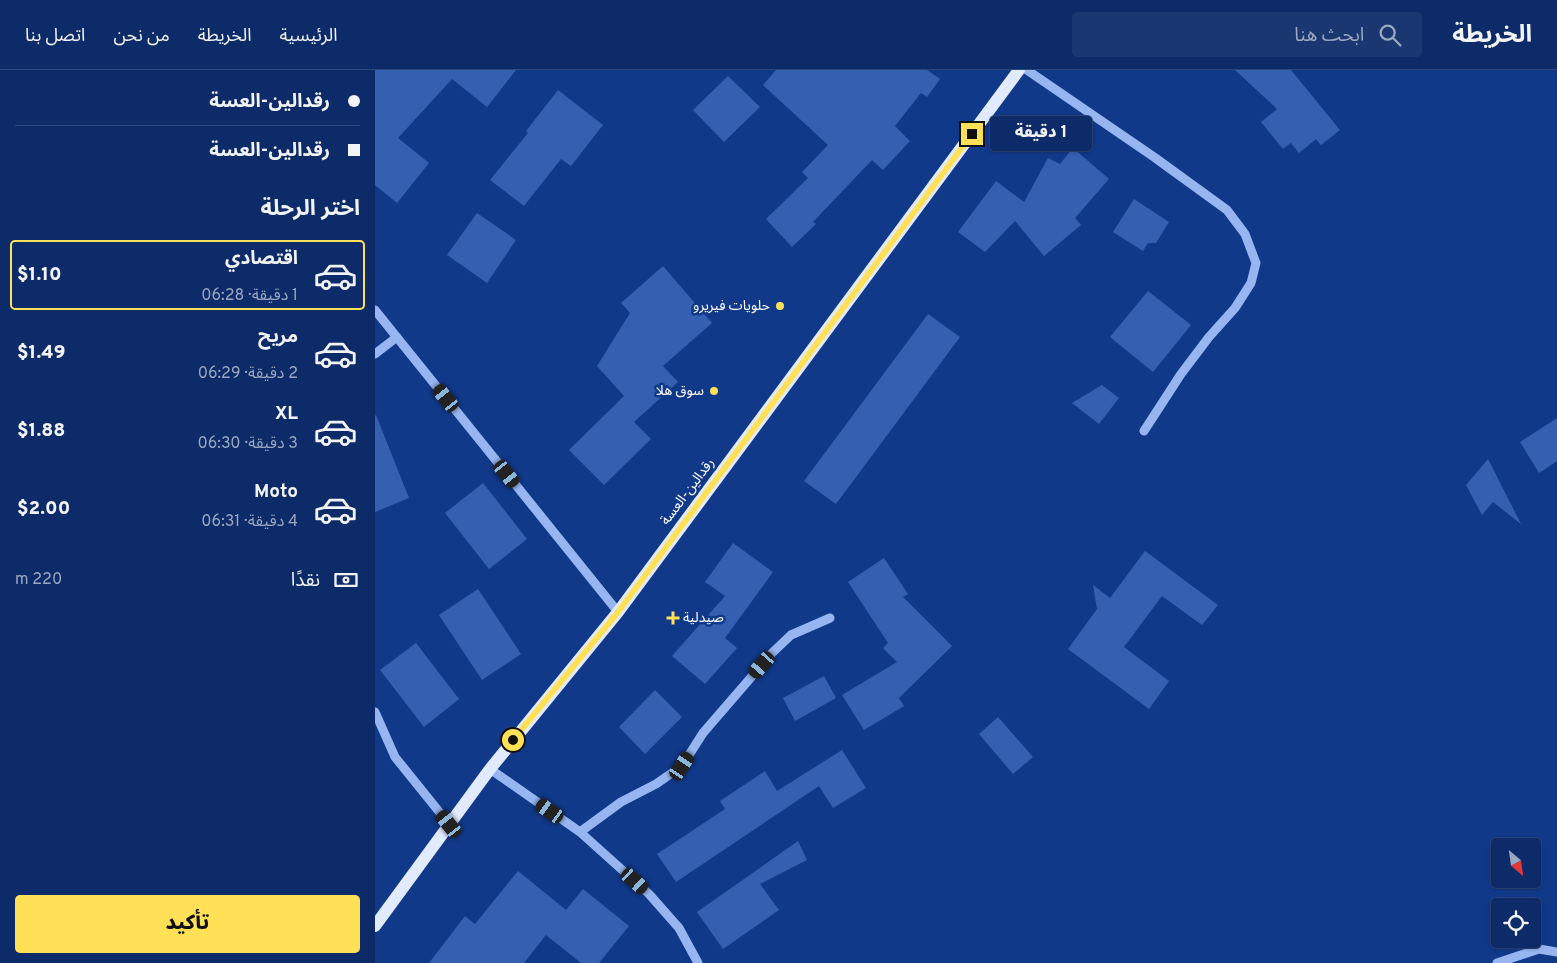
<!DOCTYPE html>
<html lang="ar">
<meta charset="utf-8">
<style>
body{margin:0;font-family:Overpass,"Noto Sans Arabic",sans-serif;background:#1b3771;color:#f1f3f6;direction:rtl;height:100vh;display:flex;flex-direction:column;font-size:19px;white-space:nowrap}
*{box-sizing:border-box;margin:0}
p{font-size:16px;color:#9aa7c0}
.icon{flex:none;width:28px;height:28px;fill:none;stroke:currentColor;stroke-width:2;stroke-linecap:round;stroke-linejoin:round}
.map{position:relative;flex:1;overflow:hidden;direction:ltr}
.sheet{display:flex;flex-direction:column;background:#0d2b68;width:375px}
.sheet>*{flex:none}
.hud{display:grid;align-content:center;height:110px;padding:0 15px;background:#0d2b68}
.needle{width:32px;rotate:151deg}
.buttons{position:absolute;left:1116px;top:768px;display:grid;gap:10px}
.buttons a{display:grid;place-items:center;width:50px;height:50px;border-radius:5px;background:#0d2b68;box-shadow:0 1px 4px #0004,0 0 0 1px #2d477c;font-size:25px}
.end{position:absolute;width:22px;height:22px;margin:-11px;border:6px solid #ffe057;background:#111;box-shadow:0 0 0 2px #111}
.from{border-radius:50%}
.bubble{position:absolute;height:35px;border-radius:5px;background:#0d2b68;box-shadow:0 1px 4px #0004,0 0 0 1px #2d477c;font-size:16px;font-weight:800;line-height:35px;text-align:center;direction:rtl}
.car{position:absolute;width:15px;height:30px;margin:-15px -8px;border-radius:6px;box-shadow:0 0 4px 1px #0007;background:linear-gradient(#222 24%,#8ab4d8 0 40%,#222 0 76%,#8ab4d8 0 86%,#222 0)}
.hud b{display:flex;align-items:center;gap:18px;height:48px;font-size:19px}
.hud b+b{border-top:1px solid #2d477c}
.hud i{width:12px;height:12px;background:#f1f3f6}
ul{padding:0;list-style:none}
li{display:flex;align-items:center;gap:15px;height:70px;margin:0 10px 8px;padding:0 5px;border:2px solid transparent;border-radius:5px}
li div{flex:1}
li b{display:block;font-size:19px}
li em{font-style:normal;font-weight:800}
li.selected{border-color:#ffe057}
li>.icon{width:45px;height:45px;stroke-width:1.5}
h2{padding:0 15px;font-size:22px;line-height:60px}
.pay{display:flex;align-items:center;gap:12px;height:55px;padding:0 15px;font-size:19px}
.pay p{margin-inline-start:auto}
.primary-button{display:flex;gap:10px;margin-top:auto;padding:10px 15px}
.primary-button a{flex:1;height:58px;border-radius:5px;background:#ffe057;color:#111;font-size:20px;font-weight:800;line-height:58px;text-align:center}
header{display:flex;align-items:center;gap:30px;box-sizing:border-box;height:70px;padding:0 25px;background:#0d2b68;border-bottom:1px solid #2d477c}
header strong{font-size:24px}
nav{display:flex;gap:28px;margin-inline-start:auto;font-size:18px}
.search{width:350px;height:45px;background:#1b3771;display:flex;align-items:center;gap:12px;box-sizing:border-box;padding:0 18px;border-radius:5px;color:#9aa7c0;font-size:19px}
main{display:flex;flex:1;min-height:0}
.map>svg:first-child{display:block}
</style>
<header>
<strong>الخريطة</strong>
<div class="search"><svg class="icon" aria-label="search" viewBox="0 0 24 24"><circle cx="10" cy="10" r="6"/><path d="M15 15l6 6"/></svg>ابحث هنا</div>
<nav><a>الرئيسية</a><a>الخريطة</a><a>من نحن</a><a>اتصل بنا</a></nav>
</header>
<main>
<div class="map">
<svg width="1182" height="893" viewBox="0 0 1182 893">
<rect width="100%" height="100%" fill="#11398a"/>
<path fill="#3560b2" d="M 0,0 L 141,0 L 112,37 L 77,9 L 23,68 L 54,93 L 22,133 L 0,115 Z
M 401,0 L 552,0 L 565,9 L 552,27 L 546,23 L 520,56 L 535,71 L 508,100 L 497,90 L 438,152 L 441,154 L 417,177 L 391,149 L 433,108 L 427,102 L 453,75 L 388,15 Z
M 860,0 L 916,0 L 965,60 L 946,75 L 941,69 L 924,83 L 916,73 L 908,79 L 886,52 L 902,39 Z
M 353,6 L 385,37 L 349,72 L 318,40 Z
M 183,20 L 228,55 L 196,96 L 186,89 L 149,136 L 115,110 L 153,63 L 151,61 Z
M 698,78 L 734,109 L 700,148 L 706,155 L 669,186 L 640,151 L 610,182 L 583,162 L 621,111 L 649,132 L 673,88 L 685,94 Z
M 759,129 L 794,152 L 781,173 L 773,173 L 768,181 L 738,162 Z
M 102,143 L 141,170 L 112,213 L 72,185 Z
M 288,196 L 337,253 L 288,296 L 303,312 L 259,352 L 276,369 L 229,415 L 194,380 L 249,326 L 222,296 L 255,243 L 246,233 Z
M 773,221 L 816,255 L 778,302 L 735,267 Z
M 553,244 L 585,267 L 461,434 L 429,411 Z
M 727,315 L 744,328 L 724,354 L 697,333 Z
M 1,345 L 34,428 L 0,442 L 0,346 Z
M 1182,348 L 1182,391 L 1164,403 L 1145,372 Z
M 1113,389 L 1146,454 L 1118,432 L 1107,445 L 1091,415 Z
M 108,413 L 152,469 L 114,499 L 70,443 Z
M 358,473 L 398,502 L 350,568 L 362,578 L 330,614 L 297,586 L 350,526 L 330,512 Z
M 770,481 L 843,535 L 827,555 L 787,526 L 749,577 L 794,611 L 774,639 L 693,579 L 722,539 L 718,515 L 735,528 Z
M 509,488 L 533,524 L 528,527 L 577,576 L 524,628 L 529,636 L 489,660 L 467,625 L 522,592 L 508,578 L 513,573 L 473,512 Z
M 103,519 L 146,584 L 107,610 L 64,545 Z
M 41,573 L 84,629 L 49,657 L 5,600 Z
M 449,606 L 461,628 L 420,651 L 408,628 Z
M 280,620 L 307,647 L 270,684 L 244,657 Z
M 623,647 L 658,687 L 638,704 L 604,664 Z
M 467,680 L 491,718 L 458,738 L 444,716 L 301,812 L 282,784 L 350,739 L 345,731 L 390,701 L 402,721 Z
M 423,771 L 432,790 L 385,814 L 404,840 L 348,879 L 322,842 Z
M 143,801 L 191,840 L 208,819 L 254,856 L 224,893 L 206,893 L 171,865 L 149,893 L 54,893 L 90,846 L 100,854 Z"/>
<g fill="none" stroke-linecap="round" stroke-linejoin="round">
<path stroke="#97b6f1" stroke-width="9" d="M 652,0 L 779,87 L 852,140 L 870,164 L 881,193 L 876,213 L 860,238 L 834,267 L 806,304 L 769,361
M 0,240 L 243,542
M 0,284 L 22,267
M 0,642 L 20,687 L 74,754
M 115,699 L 205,762 L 274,824 L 304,858 L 323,893
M 205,762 L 246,732 L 281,714 L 307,696 L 328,663 L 397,583 L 416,565 L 455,548
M 1122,893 L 1164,879 L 1182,882"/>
<path stroke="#e1eaff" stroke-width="12" d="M 0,856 L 115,699 L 243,542 L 644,0"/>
</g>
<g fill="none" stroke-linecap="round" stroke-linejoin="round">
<path stroke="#ffe057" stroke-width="6" d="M 138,670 L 243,542 L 597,64"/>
</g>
<g fill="#ffe057" stroke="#11398a" stroke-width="2">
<circle cx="405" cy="236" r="5"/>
<circle cx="339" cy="321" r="5"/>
<path d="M295.5 540.5h5v5h5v5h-5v5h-5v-5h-5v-5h5z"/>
</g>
<g text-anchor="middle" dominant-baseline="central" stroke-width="5" stroke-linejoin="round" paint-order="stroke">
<g font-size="14" fill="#fff" stroke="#11398a" text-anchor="end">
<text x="395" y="236">حلويات فيريرو</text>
<text x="329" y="321">سوق هلا</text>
<text x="308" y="548" text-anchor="start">صيدلية</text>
</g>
<g font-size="14" fill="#fff" stroke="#11398a">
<text transform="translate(313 422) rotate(-53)">رقدالين-العسة</text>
</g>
</g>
</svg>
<div class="buttons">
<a><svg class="needle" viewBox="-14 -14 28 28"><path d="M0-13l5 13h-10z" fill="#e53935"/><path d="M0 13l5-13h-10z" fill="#9aa7c0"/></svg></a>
<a><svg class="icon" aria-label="locate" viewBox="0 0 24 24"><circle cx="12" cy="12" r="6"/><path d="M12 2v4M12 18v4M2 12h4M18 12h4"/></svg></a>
</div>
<i class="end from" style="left:138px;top:670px"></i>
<i class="end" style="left:597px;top:64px"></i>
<div class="bubble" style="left:615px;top:46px;width:102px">1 دقيقة</div>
<i class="car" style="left:71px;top:328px;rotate:321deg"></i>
<i class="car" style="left:132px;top:404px;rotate:141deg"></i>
<i class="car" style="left:387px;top:595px;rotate:221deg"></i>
<i class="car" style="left:307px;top:696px;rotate:34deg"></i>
<i class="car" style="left:175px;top:741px;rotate:305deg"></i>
<i class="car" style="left:74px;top:754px;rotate:321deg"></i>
<i class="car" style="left:260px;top:811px;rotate:132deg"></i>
</div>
<section class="sheet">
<div class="hud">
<b><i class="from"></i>رقدالين-العسة</b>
<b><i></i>رقدالين-العسة</b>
</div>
<h2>اختر الرحلة</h2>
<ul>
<li class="selected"><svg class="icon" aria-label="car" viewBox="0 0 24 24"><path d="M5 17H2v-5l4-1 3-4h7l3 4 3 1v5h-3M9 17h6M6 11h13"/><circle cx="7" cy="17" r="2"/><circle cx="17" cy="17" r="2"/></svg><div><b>اقتصادي</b><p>1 دقيقة · 06:28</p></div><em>$1.10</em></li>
<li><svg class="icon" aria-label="car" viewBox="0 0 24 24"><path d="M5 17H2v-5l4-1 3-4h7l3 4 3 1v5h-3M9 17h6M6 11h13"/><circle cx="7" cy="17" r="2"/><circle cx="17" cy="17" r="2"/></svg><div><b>مريح</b><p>2 دقيقة · 06:29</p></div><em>$1.49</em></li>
<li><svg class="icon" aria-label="car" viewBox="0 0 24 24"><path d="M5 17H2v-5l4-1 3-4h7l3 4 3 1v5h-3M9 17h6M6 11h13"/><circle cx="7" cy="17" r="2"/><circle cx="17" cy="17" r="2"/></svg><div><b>XL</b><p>3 دقيقة · 06:30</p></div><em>$1.88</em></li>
<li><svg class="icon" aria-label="car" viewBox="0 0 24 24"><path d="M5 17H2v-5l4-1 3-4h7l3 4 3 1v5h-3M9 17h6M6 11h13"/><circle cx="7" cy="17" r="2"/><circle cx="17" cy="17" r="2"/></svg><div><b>Moto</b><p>4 دقيقة · 06:31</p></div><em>$2.00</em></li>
</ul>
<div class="pay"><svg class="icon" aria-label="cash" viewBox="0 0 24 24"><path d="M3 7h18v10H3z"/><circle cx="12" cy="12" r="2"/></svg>نقدًا<p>220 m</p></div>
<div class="primary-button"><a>تأكيد</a></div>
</section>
</main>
